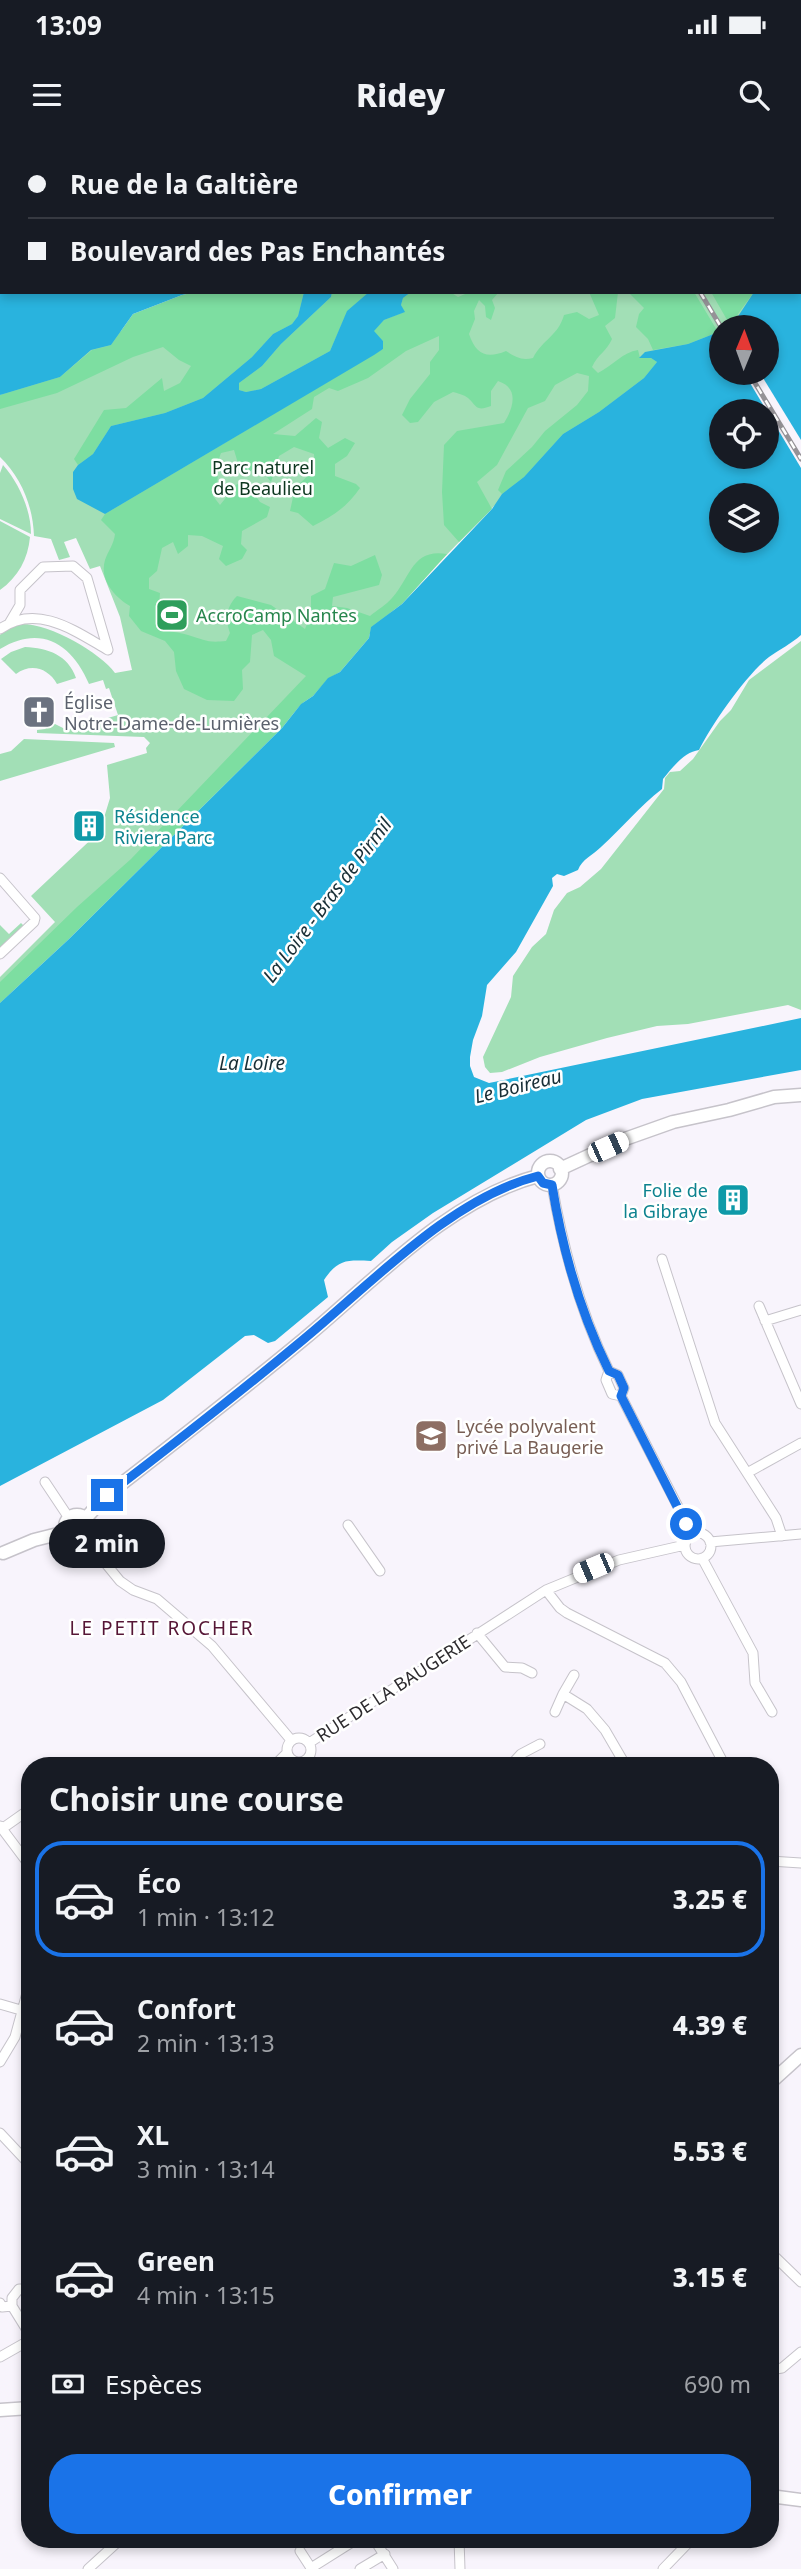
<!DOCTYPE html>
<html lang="fr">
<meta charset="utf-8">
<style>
body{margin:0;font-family:"Noto Sans",sans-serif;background:#20242c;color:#f1f3f6;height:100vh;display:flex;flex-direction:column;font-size:26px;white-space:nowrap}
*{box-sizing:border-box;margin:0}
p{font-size:23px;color:#9ea1a6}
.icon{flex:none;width:38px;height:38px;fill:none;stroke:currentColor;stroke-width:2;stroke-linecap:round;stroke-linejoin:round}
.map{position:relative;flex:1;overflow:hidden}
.details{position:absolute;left:21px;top:1617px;width:758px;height:791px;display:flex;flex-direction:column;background:#171b24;border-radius:28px;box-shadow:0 4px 10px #0003}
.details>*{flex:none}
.hud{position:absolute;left:0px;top:0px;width:802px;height:154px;box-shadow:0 4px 10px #0003;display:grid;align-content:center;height:154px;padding:0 28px;background:#171b24}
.needle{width:46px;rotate:1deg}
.tools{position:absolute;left:709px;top:175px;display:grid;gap:14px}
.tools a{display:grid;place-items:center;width:70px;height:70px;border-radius:50%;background:#171b24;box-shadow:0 4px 10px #0003;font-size:35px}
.end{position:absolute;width:32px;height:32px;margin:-16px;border:9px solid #1a73e8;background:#fff;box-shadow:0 0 0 4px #fff}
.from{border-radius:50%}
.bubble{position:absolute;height:49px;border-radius:24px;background:#171b24;box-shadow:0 4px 10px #0003;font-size:23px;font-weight:800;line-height:49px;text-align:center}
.car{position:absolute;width:21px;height:42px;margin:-21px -10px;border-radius:9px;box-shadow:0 0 5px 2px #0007;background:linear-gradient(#fff 24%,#345 0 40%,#fff 0 76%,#345 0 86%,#fff 0)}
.hud b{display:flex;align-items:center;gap:24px;height:66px;font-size:26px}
.hud b+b{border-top:2px solid #363941}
.hud i{width:18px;height:18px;background:#f1f3f6}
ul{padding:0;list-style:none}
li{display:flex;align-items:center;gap:21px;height:116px;margin:0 14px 10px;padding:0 14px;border:4px solid transparent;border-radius:28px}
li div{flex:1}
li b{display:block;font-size:26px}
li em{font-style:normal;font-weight:800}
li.on{border-color:#1a73e8}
li>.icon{width:63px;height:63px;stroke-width:1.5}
h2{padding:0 28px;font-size:32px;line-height:84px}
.pay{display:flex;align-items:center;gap:18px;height:77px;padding:0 28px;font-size:26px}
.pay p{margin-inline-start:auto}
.action{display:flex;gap:14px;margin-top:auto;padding:14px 28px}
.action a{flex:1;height:80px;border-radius:28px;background:#1a73e8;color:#fff;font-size:28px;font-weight:800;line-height:80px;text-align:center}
.status{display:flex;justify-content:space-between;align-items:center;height:49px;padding:0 35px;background:#171b24;direction:ltr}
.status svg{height:19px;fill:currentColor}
header{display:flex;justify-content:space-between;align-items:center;height:91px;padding:0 28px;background:#171b24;font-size:32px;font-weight:800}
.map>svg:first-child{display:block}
</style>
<div class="status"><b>13:09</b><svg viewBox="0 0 49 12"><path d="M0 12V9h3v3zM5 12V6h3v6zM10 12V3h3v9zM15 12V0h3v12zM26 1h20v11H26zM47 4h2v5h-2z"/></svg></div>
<header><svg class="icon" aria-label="menu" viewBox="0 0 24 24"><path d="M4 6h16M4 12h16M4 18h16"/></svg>Ridey<svg class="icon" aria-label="search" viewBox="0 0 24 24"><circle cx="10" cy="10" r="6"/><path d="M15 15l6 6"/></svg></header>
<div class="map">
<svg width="801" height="2429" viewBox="0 0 801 2429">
<rect width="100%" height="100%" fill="#f8f4fc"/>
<path fill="#a2dfb6" d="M 195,152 L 777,152 L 751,187 L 721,187 L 721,205 L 494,366 L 230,638 L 0,863 L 0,837 L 55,782 L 31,756 L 100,691 L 110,658 L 107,625 L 147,613 L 146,608 L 150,603 L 144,597 L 37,593 L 37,590 L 45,589 L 53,583 L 67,590 L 118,575 L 109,548 L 106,549 L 103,540 L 89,544 C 72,504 41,484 0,509 L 0,495 C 4,491 8,486 13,485 C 41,478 99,511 115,533 L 132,530 L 120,477 L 100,426 L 90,429 L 76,398 L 64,402 L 70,417 L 59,420 L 51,399 L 34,396 C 33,366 21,337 0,317 L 0,255 Z
M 3,325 C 19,343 31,370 31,394 L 0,379 L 0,333 Z
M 0,381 L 30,397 C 28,419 18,437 0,450 Z
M 801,501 L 801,870 L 788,865 L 688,884 L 657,886 L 607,898 L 540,917 L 502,932 L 490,933 L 485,927 L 483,917 L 511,857 L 513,836 L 532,807 L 546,794 L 554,770 L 567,753 L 580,747 L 601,729 L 664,649 L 665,638 L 670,632 L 680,631 L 693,619 L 720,581 L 731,570 L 749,540 Z
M 25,507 C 48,508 68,515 76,538 L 57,544 C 48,528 31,523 16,534 L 1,519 L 11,512 Z
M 24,599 L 114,603 L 115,607 L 0,641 L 0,614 L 11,611 Z
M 21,783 L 25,787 L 0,810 L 0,785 L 9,794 Z"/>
<path fill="#7ddea1" d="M 652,0 L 801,0 L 801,67 L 800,69 L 800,2 L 651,2 Z
M 195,152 L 304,152 L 298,176 L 292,184 L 273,194 L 252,217 L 203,258 L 165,273 L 111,286 L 93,314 L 78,325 L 74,319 L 104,270 L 126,268 L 162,238 L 164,251 L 180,243 L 191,226 L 179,220 L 163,207 L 133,217 L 57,253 L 0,269 L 0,255 L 60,237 L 92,210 L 111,205 L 133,174 L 182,155 Z
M 332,152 L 369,152 L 347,172 L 330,211 L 261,249 L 246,252 L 239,250 L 239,243 L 262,226 L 281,204 L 331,157 Z
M 411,152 L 450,152 L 458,157 L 470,152 L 499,152 L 492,160 L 495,168 L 491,180 L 486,177 L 485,166 L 479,160 L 474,171 L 475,179 L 469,194 C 476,215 487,219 506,211 C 515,217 522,221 533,218 C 543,199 558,196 564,175 L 577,172 L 589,179 L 599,175 L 589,152 L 618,152 L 615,178 L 605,186 L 612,199 C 607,211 598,214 592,227 L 598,233 C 612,226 623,212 638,210 L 640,218 L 651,218 L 657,222 L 644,238 L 599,272 L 563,294 L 524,337 L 502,354 L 498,350 L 506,331 L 532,307 L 545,291 L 577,265 L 588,251 L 589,236 L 577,233 L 555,245 L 545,261 L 528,268 L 497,325 L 477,342 L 492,369 L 459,402 L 444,385 L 442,352 L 444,305 L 457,291 L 504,283 C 514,267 519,248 498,241 L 491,251 L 491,266 C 473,273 477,263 465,256 C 461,254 457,253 453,252 L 434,262 L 418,282 L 410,283 L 402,275 L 410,259 L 430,234 L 430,222 L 439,210 L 439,196 L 406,211 L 368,238 L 338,251 L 329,248 L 314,257 L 312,269 L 273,294 L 295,296 L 316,278 L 322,282 L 319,298 L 328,308 L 345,298 L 355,303 L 347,316 L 335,324 L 335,336 L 356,344 L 360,348 C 347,367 333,376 313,386 L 298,373 L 290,371 L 295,348 L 315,329 L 314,314 L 294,307 L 279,316 L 271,342 L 257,325 L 247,334 L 240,330 L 234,310 L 221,313 C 214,331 222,337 213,356 L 220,365 L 237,344 L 253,352 L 260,362 L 270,367 L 267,377 L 242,391 L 241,404 L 247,410 L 242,419 L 226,426 L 219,419 L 223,406 L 202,396 L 188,395 L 188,406 L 178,414 L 173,402 L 162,408 L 157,431 L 149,438 L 149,449 L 160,453 L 158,480 L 160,488 C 170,492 178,492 188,495 C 205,500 207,503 226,501 L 230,493 C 225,479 226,467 237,456 L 271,465 L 305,489 L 311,474 L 311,456 L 325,449 L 334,423 L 351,426 L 375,415 L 382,435 L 379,445 L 333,457 L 332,466 L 347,468 L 370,476 C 377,470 386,465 392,458 C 411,437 412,408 447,414 L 402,464 L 371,487 L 369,498 L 340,532 L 328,539 L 313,556 L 301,564 L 282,588 L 69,799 L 0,863 L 0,842 L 77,767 L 131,719 L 306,536 L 274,516 L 271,500 L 263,490 L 252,495 L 250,522 L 242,530 L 243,549 L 234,561 L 207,560 L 184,549 L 176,531 L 174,512 L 165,501 L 141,491 L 129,476 L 130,466 C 115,457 99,440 105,420 C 108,411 114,404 115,394 L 101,380 L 105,374 L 383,209 L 383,201 L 373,191 L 384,180 L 404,172 L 401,165 L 403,158 Z
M 628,152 L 694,152 L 718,192 L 688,204 L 653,210 L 648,199 L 636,187 L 639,174 L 644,168 Z
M 711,152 L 754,152 L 730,185 Z"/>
<path fill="#29b3de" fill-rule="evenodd" d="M 0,0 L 653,0 L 2,2 L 2,152 L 195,152 L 182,155 L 133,174 L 111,205 L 91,210 L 60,237 L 0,255 Z
M 801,67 L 801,495 C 791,504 780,509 769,517 C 747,534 711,585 699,610 C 684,612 672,628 663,639 L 662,649 C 640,666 622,688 601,707 C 593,715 582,719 578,730 L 564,736 L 557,734 L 552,738 L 553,746 L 516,812 L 487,845 L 482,876 L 473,900 L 470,917 L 470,926 L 474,937 L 489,943 L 801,878 L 801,930 L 642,959 L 586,980 L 433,1073 L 392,1102 L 371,1121 C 347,1120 338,1119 324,1140 L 328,1157 L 275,1201 L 268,1203 L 254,1195 L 245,1196 L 163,1260 L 0,1346 L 0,863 L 69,799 L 282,588 L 301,564 L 313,556 L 328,538 L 340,532 L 369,498 L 371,487 L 402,464 L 492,369 L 502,354 L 524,337 L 563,294 L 599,272 L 644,238 L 657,222 L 651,218 L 639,218 L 645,212 L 688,204 L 721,191 L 721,233 L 766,233 L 766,187 L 726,187 L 735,181 L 754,152 L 800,152 ZM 721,271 L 766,271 L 766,317 L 721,317 ZM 721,355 L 766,355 L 766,401 L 721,401 Z
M 304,152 L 332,152 L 331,157 L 281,204 L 262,226 L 239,243 L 239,250 L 246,252 L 261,249 L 330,211 L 347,171 L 369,152 L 411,152 L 403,158 L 401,165 L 405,172 L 384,180 L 374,191 L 383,201 L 383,209 L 374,215 L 105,374 L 77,359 L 73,349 L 73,332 L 78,325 L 93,314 L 111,286 L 165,273 L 203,258 L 252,217 L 273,194 L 292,184 L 298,176 Z"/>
<path fill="#f8f4fc" d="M 744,233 L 760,233 L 801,300 L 801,328 Z"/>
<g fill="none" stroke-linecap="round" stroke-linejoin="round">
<defs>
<path id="street" d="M 0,489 C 37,463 75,491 108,510 L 87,438 L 73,426 L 43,427 L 20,450 L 20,465 L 10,482
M 0,738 L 35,778 L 34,782 L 0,814
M 552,1045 C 563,1108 581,1174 609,1231 L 618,1235 L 624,1248 L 621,1256
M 662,1119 L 715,1283 L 776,1378 L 782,1396
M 759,1166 L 801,1264
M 765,1181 L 801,1170
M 609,1231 L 606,1240 L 612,1254 L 621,1256 L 692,1394
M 747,1333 L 801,1303
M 45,1342 L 69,1378
M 348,1385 L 380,1431
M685 1406a13 13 0 1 1 26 0a13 13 0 1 1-26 0Z
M 84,1397 L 120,1441 L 133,1450 L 157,1459 L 212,1506 L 291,1600
M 710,1402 L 801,1394
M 702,1418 L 753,1513 L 755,1543 L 772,1572
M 546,1450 L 560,1468 L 567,1473 L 665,1523 L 681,1542 L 725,1626
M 477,1493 L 505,1527 L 522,1528 L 532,1533
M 574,1535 L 563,1554 L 587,1569 L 605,1590 L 626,1626
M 555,1572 L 563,1554
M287 1610a12 12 0 1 1 24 0a12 12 0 1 1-24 0Z
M 309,1603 L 546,1450 L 619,1420 L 685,1405
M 274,1626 L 287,1613
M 510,1626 L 521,1614 L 540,1604
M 0,1686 L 30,1726
M 3,1688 L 30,1669
M 770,1721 L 801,1723
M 0,1864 L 24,1871
M 0,1922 L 15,1897 L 30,1842
M 0,1993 L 30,2025
M 770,2112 L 801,2142
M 30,2149 L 19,2149 L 12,2158 L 12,2166 L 30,2195
M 0,2163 L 2,2167 L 12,2166
M 0,2217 L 30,2200
M 770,2230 L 782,2228 L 801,2212
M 374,2399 L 393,2429
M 459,2399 L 460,2429
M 300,2411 L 311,2428 L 357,2399
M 88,2429 L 121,2399
M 360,2429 L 385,2414
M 663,2429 L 692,2399"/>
<path id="secondary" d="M538 1033a12 12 0 1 1 24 0a12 12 0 1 1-24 0Z
M 560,1029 L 625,999 L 673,982 L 729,970 L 774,957 L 801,955
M65 1387a12 12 0 1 1 24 0a12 12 0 1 1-24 0Z
M 85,1379 L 107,1355 C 173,1304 239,1253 304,1199 C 373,1142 449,1059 538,1036
M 3,1413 L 34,1400 L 66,1392
M 770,1943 L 801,1915
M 0,2270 L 30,2268
M 770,2356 L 801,2360"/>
</defs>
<use href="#street" stroke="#c6c3ca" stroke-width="11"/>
<use href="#secondary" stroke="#c6c3ca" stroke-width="15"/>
<use href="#street" stroke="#fff" stroke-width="9"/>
<use href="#secondary" stroke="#fff" stroke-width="12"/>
<defs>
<path id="rail" d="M 607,0 L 608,2
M 700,152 L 721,187
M 749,233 L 801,319"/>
</defs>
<use href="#rail" stroke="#959297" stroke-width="5"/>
<use href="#rail" stroke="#fff" stroke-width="2.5" stroke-dasharray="8" stroke-linecap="butt"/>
</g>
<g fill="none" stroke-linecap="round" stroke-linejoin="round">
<path stroke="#1a73e8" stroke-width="9" d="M 107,1355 C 174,1304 239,1253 304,1199 C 371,1144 451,1058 538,1036 L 543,1043 L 552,1045 C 562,1108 581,1174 609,1231 L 618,1235 L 624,1248 L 621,1256 L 686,1384"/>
</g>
<defs>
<symbol id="stadium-square" viewBox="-11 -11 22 22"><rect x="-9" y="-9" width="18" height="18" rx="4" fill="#2e9e5b" stroke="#fff"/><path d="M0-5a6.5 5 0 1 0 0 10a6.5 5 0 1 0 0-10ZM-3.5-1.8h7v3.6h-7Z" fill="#fff"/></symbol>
<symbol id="church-square" viewBox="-11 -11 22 22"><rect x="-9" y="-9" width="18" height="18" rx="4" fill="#6b7280" stroke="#fff"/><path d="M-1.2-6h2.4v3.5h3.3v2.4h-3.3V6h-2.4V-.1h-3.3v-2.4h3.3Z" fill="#fff"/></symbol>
<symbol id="building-square" viewBox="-11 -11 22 22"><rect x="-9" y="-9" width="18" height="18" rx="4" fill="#0f9aa8" stroke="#fff"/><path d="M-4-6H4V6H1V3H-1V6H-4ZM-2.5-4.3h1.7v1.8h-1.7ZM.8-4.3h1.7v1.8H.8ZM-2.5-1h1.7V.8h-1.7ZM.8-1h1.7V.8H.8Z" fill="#fff"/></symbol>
<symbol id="school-square" viewBox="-11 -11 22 22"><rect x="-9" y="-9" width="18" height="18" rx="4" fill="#8d6e63" stroke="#fff"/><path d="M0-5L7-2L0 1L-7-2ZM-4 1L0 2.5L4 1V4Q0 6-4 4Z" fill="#fff"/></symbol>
</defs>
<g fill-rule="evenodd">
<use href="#stadium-square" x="153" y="456" width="38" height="38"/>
<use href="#church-square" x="20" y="553" width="38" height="38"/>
<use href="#building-square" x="70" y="667" width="38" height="38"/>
<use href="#building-square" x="714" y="1041" width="38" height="38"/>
<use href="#school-square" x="412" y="1277" width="38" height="38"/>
</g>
<g text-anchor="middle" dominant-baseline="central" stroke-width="5" stroke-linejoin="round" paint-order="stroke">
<g font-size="18" fill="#0c361f" stroke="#fff">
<text x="263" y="327">Parc naturel<tspan x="263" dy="21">de Beaulieu</tspan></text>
</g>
<g font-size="18" fill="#27864d" stroke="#fff" text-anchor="start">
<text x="196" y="475">AccroCamp Nantes</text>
</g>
<g font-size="18" fill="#5b616d" stroke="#fff" text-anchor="start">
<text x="64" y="562">Église<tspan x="64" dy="21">Notre-Dame-de-Lumières</tspan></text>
</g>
<g font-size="18" fill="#0d838f" stroke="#fff" text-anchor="start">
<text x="114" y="676">Résidence<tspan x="114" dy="21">Riviera Parc</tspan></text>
<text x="708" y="1050" text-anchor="end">Folie de<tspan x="708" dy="21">la Gibraye</tspan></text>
</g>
<g font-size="18" fill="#785e54" stroke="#fff" text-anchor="start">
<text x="456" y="1286">Lycée polyvalent<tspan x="456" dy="21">privé La Baugerie</tspan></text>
</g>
<g font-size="18" fill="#2d2b2e" stroke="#fff">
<text transform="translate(393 1548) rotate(-33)">RUE DE LA BAUGERIE</text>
</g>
<g font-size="19" font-style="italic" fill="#182e36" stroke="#fff">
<text transform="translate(327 760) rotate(-53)">La Loire - Bras de Pirmil</text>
<text x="252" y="923">La Loire</text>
<text transform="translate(518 946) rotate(-14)">Le Boireau</text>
</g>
<g font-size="19" letter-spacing="2" fill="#561636" stroke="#fff">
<text x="162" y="1488">LE PETIT ROCHER</text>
</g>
</g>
</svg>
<div class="tools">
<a><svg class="needle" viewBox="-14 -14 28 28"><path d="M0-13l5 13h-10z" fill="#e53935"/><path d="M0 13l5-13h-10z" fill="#9ea1a6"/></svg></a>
<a><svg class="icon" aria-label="locate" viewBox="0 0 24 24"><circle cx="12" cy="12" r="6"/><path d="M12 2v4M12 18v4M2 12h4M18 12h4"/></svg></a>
<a><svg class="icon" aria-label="layers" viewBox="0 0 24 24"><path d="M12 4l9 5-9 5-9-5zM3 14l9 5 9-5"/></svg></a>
</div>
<i class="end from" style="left:686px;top:1384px"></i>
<i class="end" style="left:107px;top:1355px"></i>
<div class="bubble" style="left:49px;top:1379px;width:116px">2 min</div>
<i class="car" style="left:608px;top:1007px;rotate:66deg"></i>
<i class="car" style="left:593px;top:1428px;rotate:247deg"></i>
<div class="hud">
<b><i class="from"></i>Rue de la Galtière</b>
<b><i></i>Boulevard des Pas Enchantés</b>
</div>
<section class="details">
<h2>Choisir une course</h2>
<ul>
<li class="on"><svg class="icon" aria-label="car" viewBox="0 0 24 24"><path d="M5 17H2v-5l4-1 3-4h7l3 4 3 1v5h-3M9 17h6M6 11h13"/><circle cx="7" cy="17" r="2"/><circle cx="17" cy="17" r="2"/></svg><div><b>Éco</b><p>1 min · 13:12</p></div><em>3.25 €</em></li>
<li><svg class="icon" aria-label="car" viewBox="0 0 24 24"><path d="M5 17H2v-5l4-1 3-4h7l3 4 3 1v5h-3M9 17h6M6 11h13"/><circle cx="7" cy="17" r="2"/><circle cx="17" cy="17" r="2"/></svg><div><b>Confort</b><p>2 min · 13:13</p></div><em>4.39 €</em></li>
<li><svg class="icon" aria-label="car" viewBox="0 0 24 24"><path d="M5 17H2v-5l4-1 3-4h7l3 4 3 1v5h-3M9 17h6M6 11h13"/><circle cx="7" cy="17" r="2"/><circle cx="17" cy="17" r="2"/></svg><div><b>XL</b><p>3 min · 13:14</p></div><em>5.53 €</em></li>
<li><svg class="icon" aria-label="car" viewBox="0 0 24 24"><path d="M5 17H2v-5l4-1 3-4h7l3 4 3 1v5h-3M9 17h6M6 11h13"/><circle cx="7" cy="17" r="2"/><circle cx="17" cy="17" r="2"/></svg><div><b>Green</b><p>4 min · 13:15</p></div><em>3.15 €</em></li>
</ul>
<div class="pay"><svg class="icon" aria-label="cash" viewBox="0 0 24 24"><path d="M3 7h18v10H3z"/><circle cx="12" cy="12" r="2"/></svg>Espèces<p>690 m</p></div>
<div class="action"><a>Confirmer</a></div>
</section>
</div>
